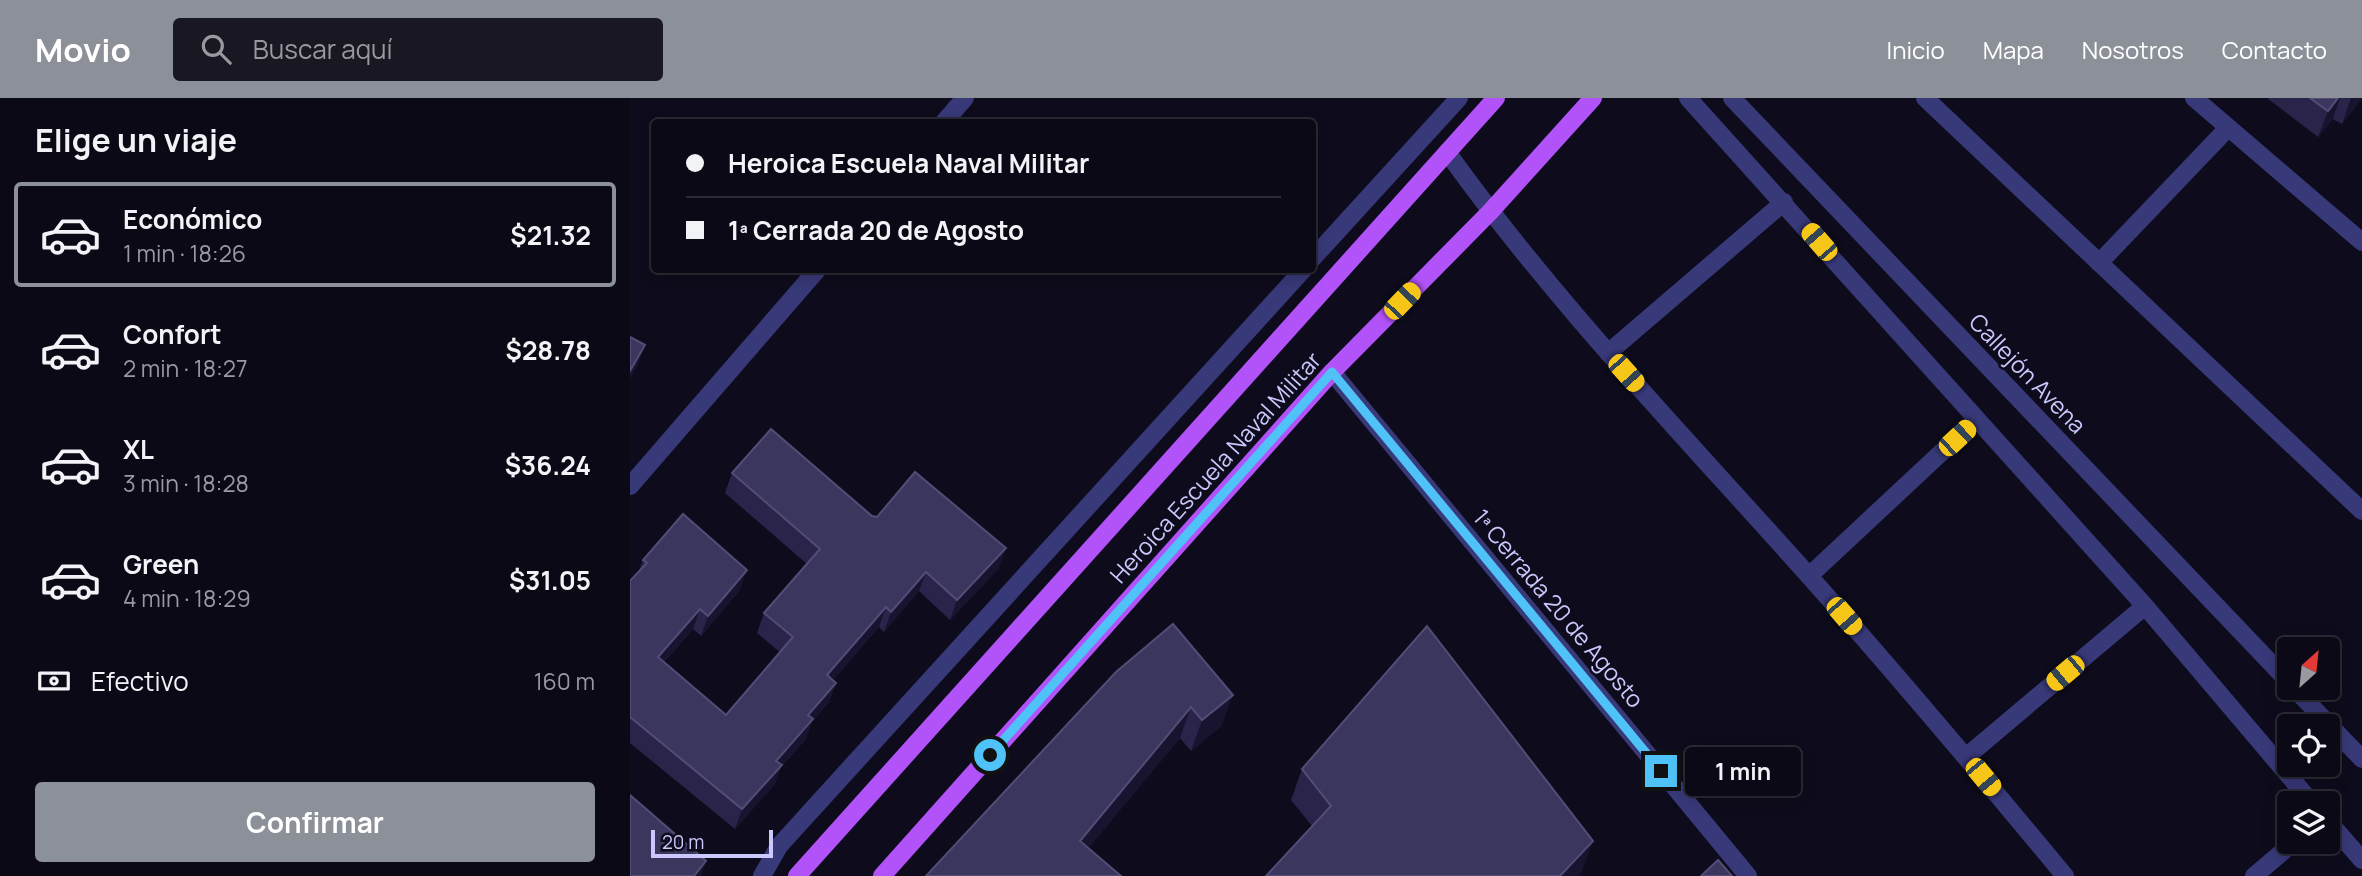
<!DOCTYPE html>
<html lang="es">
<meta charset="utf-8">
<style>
body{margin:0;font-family:Manrope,sans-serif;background:#181722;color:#f1f3f6;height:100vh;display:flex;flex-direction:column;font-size:26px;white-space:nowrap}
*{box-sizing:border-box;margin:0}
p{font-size:23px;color:#999aa0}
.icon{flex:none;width:38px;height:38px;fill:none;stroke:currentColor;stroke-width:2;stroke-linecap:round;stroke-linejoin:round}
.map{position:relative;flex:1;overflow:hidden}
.side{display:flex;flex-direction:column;background:#0a0915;width:630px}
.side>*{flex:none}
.guide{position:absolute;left:21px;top:21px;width:665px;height:154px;border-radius:7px;box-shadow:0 4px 18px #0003,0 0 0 2px #2a2a34;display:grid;align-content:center;height:154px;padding:0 35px;background:#0a0915}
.needle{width:46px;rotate:27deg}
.buttons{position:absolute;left:1647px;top:539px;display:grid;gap:14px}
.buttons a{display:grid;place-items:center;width:63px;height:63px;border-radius:7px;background:#0a0915;box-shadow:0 4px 18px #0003,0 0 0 2px #2a2a34;font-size:35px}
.scale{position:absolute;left:21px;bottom:18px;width:122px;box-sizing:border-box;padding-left:7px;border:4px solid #cbc8fd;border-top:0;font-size:19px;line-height:24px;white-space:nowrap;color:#cbc8fd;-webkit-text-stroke:5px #0e0c1c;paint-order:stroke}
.end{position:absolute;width:32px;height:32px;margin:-16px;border:9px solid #4fc3f7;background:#111;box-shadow:0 0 0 4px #111}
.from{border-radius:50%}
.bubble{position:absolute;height:49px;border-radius:7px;background:#0a0915;box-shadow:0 4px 18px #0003,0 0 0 2px #2a2a34;font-size:23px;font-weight:700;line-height:49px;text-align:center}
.car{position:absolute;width:21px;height:42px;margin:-21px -10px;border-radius:9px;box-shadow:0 0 5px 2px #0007;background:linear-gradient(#f5c518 24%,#345 0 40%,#f5c518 0 76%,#345 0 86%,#f5c518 0)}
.guide b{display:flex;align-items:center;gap:24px;height:66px;font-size:26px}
.guide b+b{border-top:2px solid #2a2a34}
.guide i{width:18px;height:18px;background:#f1f3f6}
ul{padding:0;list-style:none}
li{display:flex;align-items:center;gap:21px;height:105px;margin:0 14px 10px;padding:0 21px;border:4px solid transparent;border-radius:7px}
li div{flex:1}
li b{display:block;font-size:26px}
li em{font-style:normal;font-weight:700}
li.selected{border-color:#8c9099}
li>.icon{width:63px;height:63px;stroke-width:1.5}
h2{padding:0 35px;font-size:32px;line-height:84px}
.pay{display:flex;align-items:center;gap:18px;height:77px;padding:0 35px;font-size:26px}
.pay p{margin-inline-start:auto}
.button{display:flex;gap:14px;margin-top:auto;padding:14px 35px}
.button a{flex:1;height:80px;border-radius:7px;background:#8c9099;color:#fff;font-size:28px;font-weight:700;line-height:80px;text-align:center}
header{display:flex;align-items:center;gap:42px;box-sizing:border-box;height:98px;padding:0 35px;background:#8c9099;color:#fff}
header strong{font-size:33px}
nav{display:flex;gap:38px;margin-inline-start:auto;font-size:24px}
.search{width:490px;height:63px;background:#181722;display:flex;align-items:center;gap:18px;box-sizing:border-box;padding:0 24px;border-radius:7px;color:#999aa0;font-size:26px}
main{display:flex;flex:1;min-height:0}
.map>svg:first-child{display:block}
</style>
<header>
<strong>Movio</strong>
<div class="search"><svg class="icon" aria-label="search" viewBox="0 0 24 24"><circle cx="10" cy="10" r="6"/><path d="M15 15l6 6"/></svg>Buscar aquí</div>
<nav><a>Inicio</a><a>Mapa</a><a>Nosotros</a><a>Contacto</a></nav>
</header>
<main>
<section class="side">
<h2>Elige un viaje</h2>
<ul>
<li class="selected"><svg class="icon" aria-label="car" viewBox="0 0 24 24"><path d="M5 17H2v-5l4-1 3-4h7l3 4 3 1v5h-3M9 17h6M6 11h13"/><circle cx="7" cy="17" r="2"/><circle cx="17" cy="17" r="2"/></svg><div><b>Económico</b><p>1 min · 18:26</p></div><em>$21.32</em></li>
<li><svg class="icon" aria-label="car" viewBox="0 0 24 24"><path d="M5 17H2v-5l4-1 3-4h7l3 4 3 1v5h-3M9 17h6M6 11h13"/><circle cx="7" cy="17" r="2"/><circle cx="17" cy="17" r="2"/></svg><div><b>Confort</b><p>2 min · 18:27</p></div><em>$28.78</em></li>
<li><svg class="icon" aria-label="car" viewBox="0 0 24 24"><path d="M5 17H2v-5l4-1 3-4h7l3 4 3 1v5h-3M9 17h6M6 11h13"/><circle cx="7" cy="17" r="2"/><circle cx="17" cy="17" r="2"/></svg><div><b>XL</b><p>3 min · 18:28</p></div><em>$36.24</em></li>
<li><svg class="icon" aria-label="car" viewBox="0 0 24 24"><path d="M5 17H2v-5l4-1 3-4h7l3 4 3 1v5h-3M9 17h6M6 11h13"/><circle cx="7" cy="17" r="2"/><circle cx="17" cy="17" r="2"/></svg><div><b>Green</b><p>4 min · 18:29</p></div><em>$31.05</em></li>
</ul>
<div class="pay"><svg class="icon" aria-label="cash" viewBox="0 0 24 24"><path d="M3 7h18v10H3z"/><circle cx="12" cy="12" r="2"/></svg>Efectivo<p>160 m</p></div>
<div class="button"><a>Confirmar</a></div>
</section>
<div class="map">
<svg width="1732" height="778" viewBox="0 0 1732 778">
<rect width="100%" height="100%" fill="#0e0c1c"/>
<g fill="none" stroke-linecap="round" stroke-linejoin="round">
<path stroke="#383979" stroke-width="18" d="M 1058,0 L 1515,508 L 1682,705
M 1102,0 L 1659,584
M 1295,0 L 1732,413
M 1564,0 L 1732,144
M 314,24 L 335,0
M 817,54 C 918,195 1037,320 1153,449 C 1250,556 1343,667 1435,778
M 682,161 L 829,0
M 1469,165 L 1597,31
M 978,255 L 1154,104
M 702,274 L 1118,778
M 0,388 L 187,172
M 1179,478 L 1345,323
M 1664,590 L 1732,661
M 1336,659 L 1515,508
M 1698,723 L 1732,762
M 132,778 L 149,748 L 673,172
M 1624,778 L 1664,744"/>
<path stroke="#b253f9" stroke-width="18" d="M 167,778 L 866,0
M 252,778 L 702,274 L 860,114 L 963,0"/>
</g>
<path fill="#2a244a" d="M 1637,0 L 1732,0 L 1712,26 L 1703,21 L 1688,39 Z
M 102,375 L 242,418 L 369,470 L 320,522 L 289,493 L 254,534 L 249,529 L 203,582 L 206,585 L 199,604 L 181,625 L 176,641 L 151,669 L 144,687 L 105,731 L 0,645 L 0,483 L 9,473 L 13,462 L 110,492 L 71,538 L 63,531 L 34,564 L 96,617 L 150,554 L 127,535 L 134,515 L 177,466 L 95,395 Z
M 486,574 L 603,597 L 591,628 L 561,653 L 550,640 L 458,750 L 296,778 Z
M 672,671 L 952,773 L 948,778 L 636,778 L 682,728 L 661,702 Z"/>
<path fill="#18132f" d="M 1708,0 L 1710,0 L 1703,21 L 1688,39 L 1698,13 Z
M 1721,0 L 1732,0 L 1712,26 Z
M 15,247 L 7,269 L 0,281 L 0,273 Z
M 376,450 L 369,470 L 320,522 L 327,502 Z
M 117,472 L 110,492 L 71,538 L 78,518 Z
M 296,474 L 289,493 L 254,534 L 261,514 Z
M 256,509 L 249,529 L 190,597 L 197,577 Z
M 70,511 L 63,531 L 21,578 L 28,559 Z
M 206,585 L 199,604 L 181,625 L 176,641 L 151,669 L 144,687 L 105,731 L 112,711 L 178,617 Z
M 603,597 L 591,628 L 561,653 L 572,622 Z
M 561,609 L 550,640 L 439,774 L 450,743 Z
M 963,743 L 952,773 L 948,778 L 930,778 Z
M 76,763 L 71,778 L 64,778 Z"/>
<path fill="#3b365d" stroke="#524d76" stroke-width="2" d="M 1680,0 L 1708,0 L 1698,13 Z
M 0,239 L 15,247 L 0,273 Z
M 141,331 L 242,418 L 247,419 L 285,374 L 376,450 L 327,502 L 296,474 L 261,514 L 256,509 L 197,577 L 206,585 L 178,617 L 183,621 L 146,663 L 152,667 L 112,711 L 0,619 L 0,483 L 17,465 L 13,462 L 53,416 L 117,472 L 78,518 L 70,511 L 28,559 L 96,617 L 163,539 L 134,515 L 190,451 L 102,375 Z
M 543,526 L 603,597 L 572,622 L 561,609 L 450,743 L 491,778 L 296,778 L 486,574 Z
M 797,528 L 963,743 L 930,778 L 636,778 L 701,708 L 672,671 Z
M 0,697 L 76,763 L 64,778 L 0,778 Z
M 1088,762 L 1102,778 L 1071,778 Z"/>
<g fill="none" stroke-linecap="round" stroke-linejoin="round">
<path stroke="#4fc3f7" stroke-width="9" d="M 360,657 L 702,274 L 1031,673"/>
</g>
<g text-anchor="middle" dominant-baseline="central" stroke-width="5" stroke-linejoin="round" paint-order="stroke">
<g font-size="23" fill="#cbc8fd" stroke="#0e0c1c">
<text transform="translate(1398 275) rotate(46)">Callejón Avena</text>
<text transform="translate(585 369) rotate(-48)">Heroica Escuela Naval Militar</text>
<text transform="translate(929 510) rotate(50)">1ª Cerrada 20 de Agosto</text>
</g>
</g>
</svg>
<div class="buttons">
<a><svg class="needle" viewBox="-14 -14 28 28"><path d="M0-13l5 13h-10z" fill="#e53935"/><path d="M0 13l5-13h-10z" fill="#999aa0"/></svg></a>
<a><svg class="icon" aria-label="locate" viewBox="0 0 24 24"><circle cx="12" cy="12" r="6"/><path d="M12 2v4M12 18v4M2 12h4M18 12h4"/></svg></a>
<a><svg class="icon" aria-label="layers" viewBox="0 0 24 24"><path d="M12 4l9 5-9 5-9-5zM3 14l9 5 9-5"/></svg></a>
</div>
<div class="scale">20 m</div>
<i class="end from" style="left:360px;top:657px"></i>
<i class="end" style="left:1031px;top:673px"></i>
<div class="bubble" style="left:1055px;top:649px;width:116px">1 min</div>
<i class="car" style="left:1189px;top:144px;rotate:319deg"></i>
<i class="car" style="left:772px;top:203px;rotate:44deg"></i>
<i class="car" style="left:996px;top:275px;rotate:138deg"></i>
<i class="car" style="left:1327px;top:340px;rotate:47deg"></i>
<i class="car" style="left:1214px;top:518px;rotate:139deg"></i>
<i class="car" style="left:1435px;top:575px;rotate:230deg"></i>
<i class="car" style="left:1353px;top:679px;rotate:140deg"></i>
<div class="guide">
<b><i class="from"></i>Heroica Escuela Naval Militar</b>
<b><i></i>1ª Cerrada 20 de Agosto</b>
</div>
</div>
</main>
